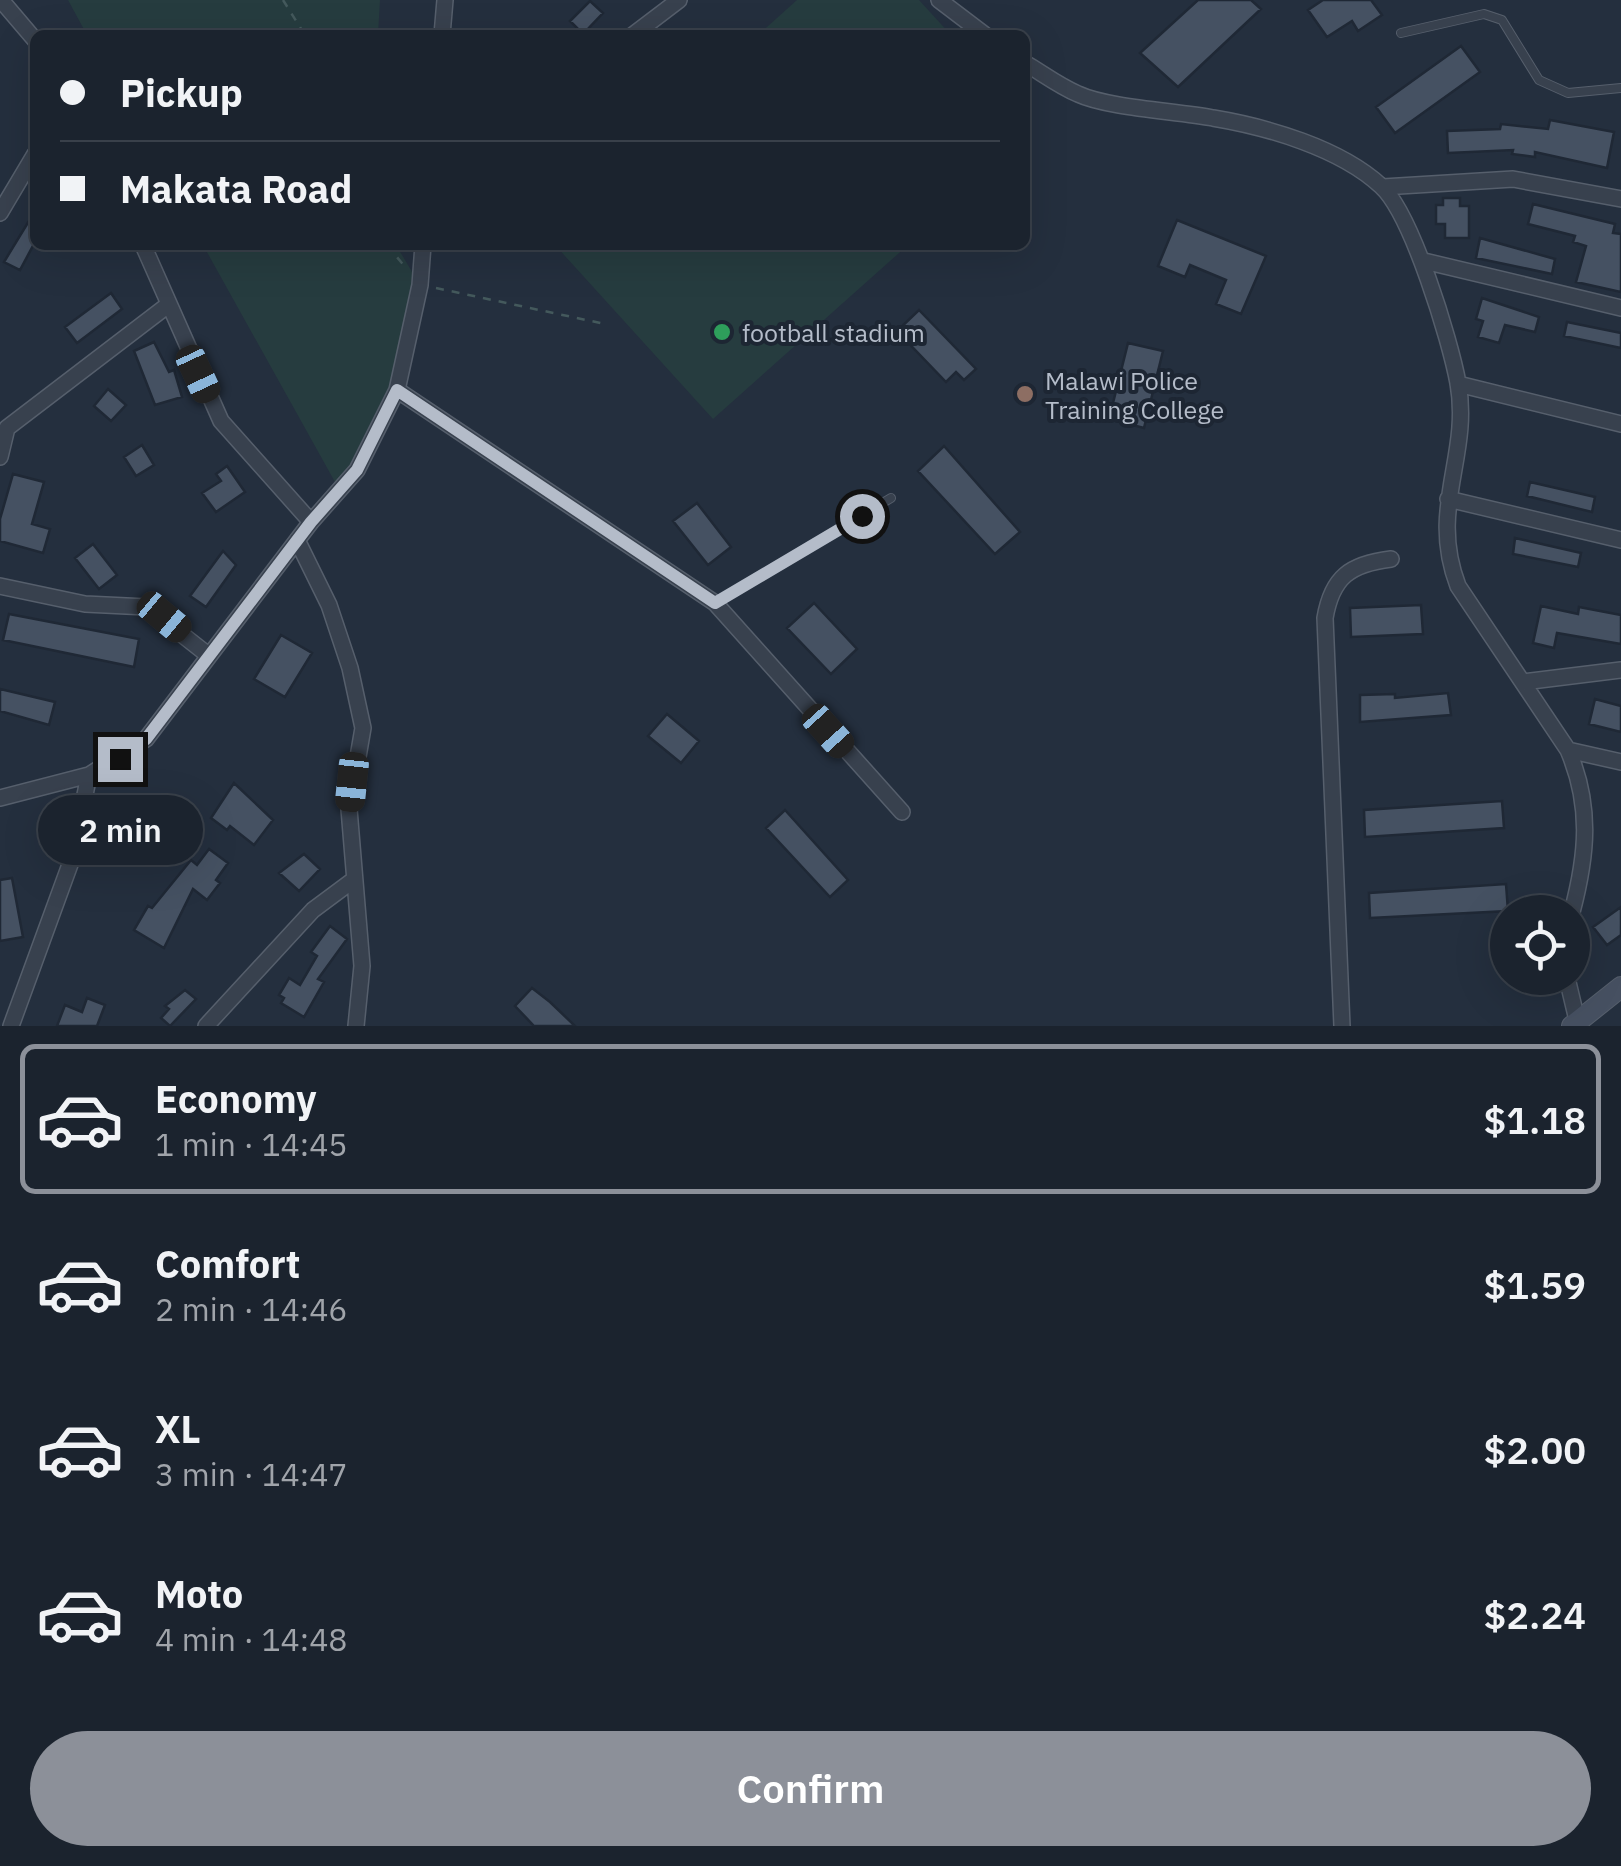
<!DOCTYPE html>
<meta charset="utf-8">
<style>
body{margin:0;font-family:"IBM Plex Sans",sans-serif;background:#282f3a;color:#f1f3f6;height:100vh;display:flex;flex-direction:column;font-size:38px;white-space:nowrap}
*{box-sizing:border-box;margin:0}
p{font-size:32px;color:#a0a4aa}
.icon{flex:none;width:55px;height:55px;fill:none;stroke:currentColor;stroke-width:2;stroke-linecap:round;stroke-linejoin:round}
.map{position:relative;height:1026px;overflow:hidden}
.panel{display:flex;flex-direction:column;background:#1b232e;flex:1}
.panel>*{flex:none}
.guide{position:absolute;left:30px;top:30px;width:1000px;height:220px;border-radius:15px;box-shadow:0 10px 40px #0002,0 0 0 2px #39404a;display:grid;align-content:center;height:220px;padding:0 30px;background:#1b232e}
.buttons{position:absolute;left:1490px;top:895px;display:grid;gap:20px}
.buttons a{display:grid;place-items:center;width:100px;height:100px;border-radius:50%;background:#1b232e;box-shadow:0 10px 40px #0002,0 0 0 2px #39404a;font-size:50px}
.end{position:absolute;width:45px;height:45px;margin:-22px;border:12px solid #b4bcc9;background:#111;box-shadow:0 0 0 5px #111}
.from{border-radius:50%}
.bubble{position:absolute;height:70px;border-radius:35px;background:#1b232e;box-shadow:0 10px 40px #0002,0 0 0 2px #39404a;font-size:32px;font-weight:600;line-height:70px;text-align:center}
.car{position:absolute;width:30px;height:60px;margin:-30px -15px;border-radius:12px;box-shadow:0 0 8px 2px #0007;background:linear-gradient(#222 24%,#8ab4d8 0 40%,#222 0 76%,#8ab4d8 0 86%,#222 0)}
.guide b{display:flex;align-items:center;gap:35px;height:95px;font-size:38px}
.guide b+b{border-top:2px solid #39404a}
.guide i{width:25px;height:25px;background:#f1f3f6}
ul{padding:18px 0 0;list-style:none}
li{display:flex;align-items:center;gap:30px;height:150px;margin:0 20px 15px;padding:0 10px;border:5px solid transparent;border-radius:15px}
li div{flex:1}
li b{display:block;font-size:38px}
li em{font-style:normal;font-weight:600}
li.active{border-color:#8c9099}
li>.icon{width:90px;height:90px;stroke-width:1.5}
.primary-button{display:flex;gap:20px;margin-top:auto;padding:20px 30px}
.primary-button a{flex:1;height:115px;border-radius:60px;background:#8c9099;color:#fff;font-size:40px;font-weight:600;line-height:115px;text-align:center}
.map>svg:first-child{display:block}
</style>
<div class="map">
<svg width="1621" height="1026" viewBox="0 0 1621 1026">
<rect width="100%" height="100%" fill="#242f3e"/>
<path fill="#263c3f" d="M 68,0 L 380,0 L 378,35 L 87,35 Z
M 797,0 L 919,0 L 951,35 L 758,35 Z
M 203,245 L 396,245 L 420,285 L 397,390 L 340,491 Z
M 555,245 L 908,245 L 713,419 Z"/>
<path fill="#455162" stroke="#1f2835" stroke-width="2.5" d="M 1198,0 L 1251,0 L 1261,9 L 1178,87 L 1140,53 Z
M 1323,0 L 1371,0 L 1382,15 L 1358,31 L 1352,21 L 1327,37 L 1308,10 Z
M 590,1 L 603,13 L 583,34 L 570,21 Z
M 1461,46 L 1480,72 L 1395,133 L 1376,107 Z
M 1550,120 L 1614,132 L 1607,168 L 1535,152 L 1535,157 L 1512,154 L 1513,150 L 1448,153 L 1447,131 L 1500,129 L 1501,124 L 1548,129 Z
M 1443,198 L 1460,198 L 1460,206 L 1469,206 L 1469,238 L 1445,238 L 1445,224 L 1436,224 L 1436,205 L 1443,205 Z
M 1533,204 L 1615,224 L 1613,233 L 1621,234 L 1621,292 L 1576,282 L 1586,246 L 1573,242 L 1575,236 L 1528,224 Z
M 35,211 L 35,242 L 20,270 L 4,262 Z
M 1177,220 L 1266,256 L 1241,314 L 1216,304 L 1226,280 L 1190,265 L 1185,277 L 1158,266 Z
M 1480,238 L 1555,259 L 1552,274 L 1476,258 Z
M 111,293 L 122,309 L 77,343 L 65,327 Z
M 1482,298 L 1539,317 L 1535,332 L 1505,325 L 1499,343 L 1478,337 L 1483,321 L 1476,319 Z
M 919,310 L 976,369 L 964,380 L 956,372 L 946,382 L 897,331 Z
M 1567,322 L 1621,333 L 1621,348 L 1564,336 Z
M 154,342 L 169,372 L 174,370 L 182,397 L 155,405 L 134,351 Z
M 1128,343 L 1163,351 L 1144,428 L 1109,419 Z
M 108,389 L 126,405 L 111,421 L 94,406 Z
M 142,445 L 154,465 L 136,476 L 124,457 Z
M 944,446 L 1020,532 L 995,554 L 918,471 Z
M 227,466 L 245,492 L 216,512 L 202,493 L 221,481 L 216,474 Z
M 13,474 L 44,482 L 32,524 L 50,529 L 43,553 L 0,541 L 0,519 Z
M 1530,482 L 1595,497 L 1592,512 L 1527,496 Z
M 697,503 L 731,547 L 708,565 L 673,521 Z
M 1515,538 L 1581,553 L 1578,567 L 1513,554 Z
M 93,544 L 117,575 L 99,589 L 75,558 Z
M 223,551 L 236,565 L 206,607 L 190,596 Z
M 814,603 L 857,649 L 831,674 L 787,628 Z
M 1421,605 L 1423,634 L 1351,637 L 1350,608 Z
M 1541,606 L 1578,614 L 1579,607 L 1621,615 L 1621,644 L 1557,633 L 1554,648 L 1533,643 Z
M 9,614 L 139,639 L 134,667 L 3,640 Z
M 281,635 L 312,653 L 285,697 L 254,679 Z
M 0,689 L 55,702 L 49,725 L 0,711 Z
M 1448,693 L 1451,715 L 1360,722 L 1360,695 L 1395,694 L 1395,698 Z
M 1595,699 L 1621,706 L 1621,732 L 1589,724 Z
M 667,714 L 699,741 L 681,763 L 648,736 Z
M 234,783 L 273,820 L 254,845 L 230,826 L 227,830 L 211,818 Z
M 1502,801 L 1504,828 L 1365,837 L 1364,810 Z
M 785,810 L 848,880 L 830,897 L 766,828 Z
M 209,849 L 228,863 L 216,880 L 220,883 L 207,900 L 193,889 L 164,948 L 134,930 L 148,906 L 152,908 L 191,860 L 197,865 Z
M 304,854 L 320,869 L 299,891 L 279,873 Z
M 12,878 L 23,937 L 0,941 L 0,880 Z
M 1506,884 L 1508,911 L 1370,918 L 1369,893 Z
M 1621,907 L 1621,935 L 1607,945 L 1593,927 Z
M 330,926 L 347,939 L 318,979 L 324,982 L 304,1017 L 281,1003 L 284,998 L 279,995 L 289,978 L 300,985 L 317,956 L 311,952 Z
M 532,988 L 550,1002 L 575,1026 L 534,1026 L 515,1006 Z
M 185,990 L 196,999 L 170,1026 L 161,1018 L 169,1009 L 165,1006 Z
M 87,998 L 105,1005 L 97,1026 L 57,1026 L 65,1005 L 82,1012 Z"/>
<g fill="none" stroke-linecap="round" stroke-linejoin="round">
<defs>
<path id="lane" d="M 1401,33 L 1484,14 L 1502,20 L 1539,80 L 1568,93 L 1621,88
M 715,603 L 891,498"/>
<path id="street" d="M 1,0 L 35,40
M 939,0 L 985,35
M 442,35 L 445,0
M 633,35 L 679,0
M 1025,63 C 1042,73 1059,86 1078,94 C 1108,108 1177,111 1213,118 C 1267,127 1340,148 1381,186 C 1412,214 1450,340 1458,383 C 1471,457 1428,508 1458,586 L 1568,750 C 1592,806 1587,855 1572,912
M 1383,187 L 1513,179 L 1621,199
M 0,213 L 35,154
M 143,245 L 221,421 L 311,522
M 1424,261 L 1621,308
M 1458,384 L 1621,424
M 397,390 L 715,603 L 902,812
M 0,457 L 7,428 L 168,305
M 1448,499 L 1621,540
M 297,540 L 329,605 L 350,668 L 363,728 L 349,809 L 362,966 L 356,1026
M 0,586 L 85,604 L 147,607 L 208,655
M 1523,682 L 1621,670
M 1568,750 L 1621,762
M 0,798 L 89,775 L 146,739 L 311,522 L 357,470 L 397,390 L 420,285 L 423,245
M 1567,978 L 1577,1020
M 11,1026 L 72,859 L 89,775
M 206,1026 L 313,910 L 352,881
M 1342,1026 L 1325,618 C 1332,577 1350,564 1391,559"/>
<path id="secondary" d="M 1572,1026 L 1621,987"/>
</defs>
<use href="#lane" stroke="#565f6c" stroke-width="10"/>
<use href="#street" stroke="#565f6c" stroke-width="18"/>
<use href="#secondary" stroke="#565f6c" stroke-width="22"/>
<path stroke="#44595c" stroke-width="2.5" stroke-dasharray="8 8" stroke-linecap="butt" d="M 283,0 L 305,35
M 387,245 L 406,268
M 436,288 L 605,324"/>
<use href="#lane" stroke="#38414e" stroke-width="8"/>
<use href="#street" stroke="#38414e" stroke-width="15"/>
<use href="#secondary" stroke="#465061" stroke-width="20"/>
</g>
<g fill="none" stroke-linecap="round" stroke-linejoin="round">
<path stroke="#b4bcc9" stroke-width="12" d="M 120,759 L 146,739 L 311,522 L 357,470 L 397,390 L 715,603 L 862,516"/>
</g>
<circle fill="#2e9e5b" stroke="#1d2633" stroke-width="4" cx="722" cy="332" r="10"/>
<circle fill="#8d6e63" stroke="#1d2633" stroke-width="4" cx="1025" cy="394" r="10"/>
<g text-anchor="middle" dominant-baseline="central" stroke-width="8" stroke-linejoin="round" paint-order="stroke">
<g font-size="25" fill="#b4bcc9" stroke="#1d2633" text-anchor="start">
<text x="742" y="332">football stadium</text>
<text x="1045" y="380">Malawi Police<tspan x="1045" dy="29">Training College</tspan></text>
</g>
</g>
</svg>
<div class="buttons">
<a><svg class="icon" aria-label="locate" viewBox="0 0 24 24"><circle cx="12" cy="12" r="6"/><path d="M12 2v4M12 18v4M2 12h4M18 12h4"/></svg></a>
</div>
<i class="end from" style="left:862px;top:516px"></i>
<i class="end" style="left:120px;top:759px"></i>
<div class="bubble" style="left:38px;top:795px;width:165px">2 min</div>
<i class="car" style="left:198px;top:374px;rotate:155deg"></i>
<i class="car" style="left:164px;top:617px;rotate:130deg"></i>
<i class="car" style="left:828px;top:731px;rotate:138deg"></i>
<i class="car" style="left:352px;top:782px;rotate:186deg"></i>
<div class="guide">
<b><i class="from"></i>Pickup</b>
<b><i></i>Makata Road</b>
</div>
</div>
<section class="panel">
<ul>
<li class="active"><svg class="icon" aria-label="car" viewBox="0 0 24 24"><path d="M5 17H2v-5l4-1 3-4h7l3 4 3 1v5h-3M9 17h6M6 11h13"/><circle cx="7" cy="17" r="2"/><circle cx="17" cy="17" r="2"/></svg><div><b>Economy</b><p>1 min · 14:45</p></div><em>$1.18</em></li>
<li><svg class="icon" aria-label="car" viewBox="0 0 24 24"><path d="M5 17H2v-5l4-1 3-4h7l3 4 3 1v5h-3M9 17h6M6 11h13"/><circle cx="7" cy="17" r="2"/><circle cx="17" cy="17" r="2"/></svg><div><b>Comfort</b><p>2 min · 14:46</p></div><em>$1.59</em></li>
<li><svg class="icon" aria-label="car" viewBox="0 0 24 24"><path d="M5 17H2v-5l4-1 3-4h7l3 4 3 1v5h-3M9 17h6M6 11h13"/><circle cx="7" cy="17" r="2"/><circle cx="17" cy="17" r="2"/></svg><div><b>XL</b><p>3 min · 14:47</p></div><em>$2.00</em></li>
<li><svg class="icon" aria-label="car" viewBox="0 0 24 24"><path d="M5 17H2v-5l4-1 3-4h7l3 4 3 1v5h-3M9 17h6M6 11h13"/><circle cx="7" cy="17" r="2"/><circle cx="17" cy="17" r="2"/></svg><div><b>Moto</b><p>4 min · 14:48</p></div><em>$2.24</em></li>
</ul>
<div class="primary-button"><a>Confirm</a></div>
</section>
